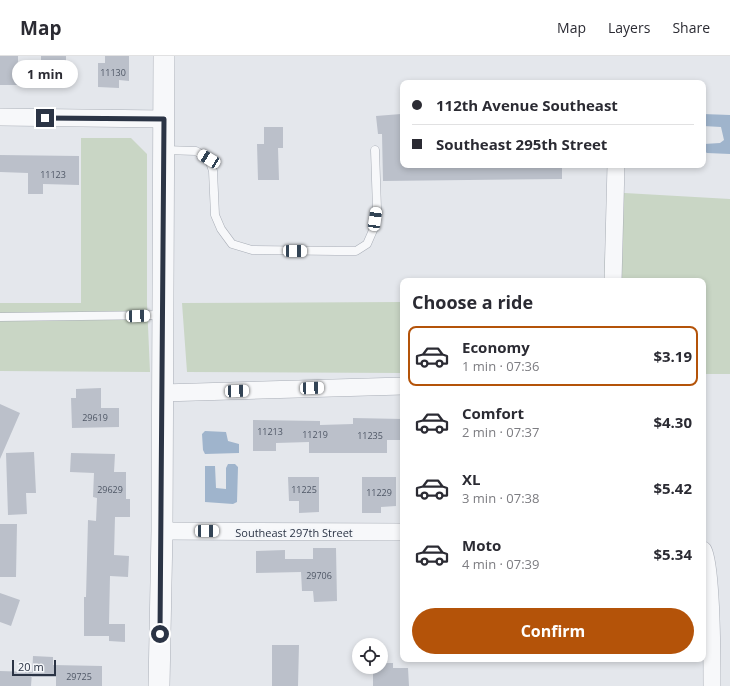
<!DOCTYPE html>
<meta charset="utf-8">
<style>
body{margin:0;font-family:"Open Sans",sans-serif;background:#f2f2f3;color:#2b2b33;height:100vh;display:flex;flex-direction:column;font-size:15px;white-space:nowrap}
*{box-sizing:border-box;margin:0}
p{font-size:13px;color:#7c7c81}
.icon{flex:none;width:22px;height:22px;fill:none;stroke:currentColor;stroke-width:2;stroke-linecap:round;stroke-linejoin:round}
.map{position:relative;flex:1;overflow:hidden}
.panel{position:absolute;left:400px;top:222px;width:306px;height:384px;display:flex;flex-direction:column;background:#fff;border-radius:8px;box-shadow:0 2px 6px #0003}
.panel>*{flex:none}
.guide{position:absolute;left:400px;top:24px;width:306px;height:88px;border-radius:8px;box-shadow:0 2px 6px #0003;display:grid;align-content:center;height:88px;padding:0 12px;background:#fff}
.buttons{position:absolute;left:352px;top:582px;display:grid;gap:8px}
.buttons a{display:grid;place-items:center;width:36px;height:36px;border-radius:50%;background:#fff;box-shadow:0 2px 6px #0003;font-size:20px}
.scale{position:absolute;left:12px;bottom:10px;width:44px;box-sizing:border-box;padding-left:4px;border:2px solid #2b3445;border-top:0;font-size:11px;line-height:14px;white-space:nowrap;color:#2b3445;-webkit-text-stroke:3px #f4f6f9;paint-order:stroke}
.end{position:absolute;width:18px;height:18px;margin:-9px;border:5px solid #2b3445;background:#fff;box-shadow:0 0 0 2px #fff}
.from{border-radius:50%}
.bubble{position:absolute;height:28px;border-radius:14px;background:#fff;box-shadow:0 2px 6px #0003;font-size:13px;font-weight:700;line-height:28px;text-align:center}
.car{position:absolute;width:12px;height:24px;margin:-12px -6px;border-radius:5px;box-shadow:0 0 3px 1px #0007;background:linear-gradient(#fff 24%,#345 0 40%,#fff 0 76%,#345 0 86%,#fff 0)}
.guide b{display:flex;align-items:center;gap:14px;height:38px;font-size:15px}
.guide b+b{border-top:1px solid #e1e1e2}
.guide i{width:10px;height:10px;background:#2b2b33}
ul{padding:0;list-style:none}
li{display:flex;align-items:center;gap:12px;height:60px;margin:0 8px 6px;padding:0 4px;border:2px solid transparent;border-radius:8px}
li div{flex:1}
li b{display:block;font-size:15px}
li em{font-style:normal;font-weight:700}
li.active{border-color:#b45309}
li>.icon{width:36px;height:36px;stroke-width:1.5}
h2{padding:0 12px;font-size:18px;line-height:48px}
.button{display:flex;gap:8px;margin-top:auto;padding:8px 12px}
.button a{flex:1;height:46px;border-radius:24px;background:#b45309;color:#fff;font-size:16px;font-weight:700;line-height:46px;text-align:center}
header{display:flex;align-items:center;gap:24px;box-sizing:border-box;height:56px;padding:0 20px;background:#fff;border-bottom:1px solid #e1e1e2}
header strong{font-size:19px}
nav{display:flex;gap:22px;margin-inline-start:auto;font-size:14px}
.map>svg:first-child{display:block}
</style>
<header>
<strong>Map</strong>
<nav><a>Map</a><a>Layers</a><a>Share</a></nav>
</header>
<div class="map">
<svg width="730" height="630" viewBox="0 0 730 630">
<rect width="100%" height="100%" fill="#e4e7ec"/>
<path fill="#c9d6c5" d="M 81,82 L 131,82 L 147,98 L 147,247 L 150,316 L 0,315 L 0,247 L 81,247 Z
M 607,136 L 730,143 L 730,318 L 703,318 L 703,225 L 604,225 Z
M 403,246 L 403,317 L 187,316 L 182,247 Z"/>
<path fill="#9fb4cc" d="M 703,58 L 730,59 L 730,98 L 707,97 L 704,95 L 704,88 L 720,87 L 724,84 L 721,71 L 703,70 Z
M 205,375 L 226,376 L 228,385 L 239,388 L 239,397 L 205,398 L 203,394 L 202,378 Z
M 228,408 L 235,408 L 238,411 L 237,446 L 233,448 L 205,446 L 205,410 L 215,410 L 216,432 L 226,433 L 226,412 Z"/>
<path fill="#bbc0ca" d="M 0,0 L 18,0 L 18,11 L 41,11 L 41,0 L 66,0 L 66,24 L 56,24 L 56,29 L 0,29 Z
M 105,0 L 129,0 L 129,25 L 119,24 L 119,32 L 98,31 L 98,7 L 105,7 Z
M 401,58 L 403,109 L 562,109 L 562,123 L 383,125 L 382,78 L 378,78 L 376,60 Z
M 264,71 L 283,71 L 283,92 L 278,92 L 279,124 L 258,124 L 257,88 L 264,88 Z
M 0,99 L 79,100 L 79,129 L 43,128 L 43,138 L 28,138 L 28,117 L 0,116 Z
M 101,332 L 101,352 L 119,352 L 119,371 L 72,372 L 71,342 L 76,342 L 76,333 Z
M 0,348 L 20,357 L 0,403 Z
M 353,362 L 403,363 L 403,384 L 387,384 L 387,397 L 309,397 L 309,386 L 276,387 L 276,395 L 253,395 L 253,364 L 320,365 L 320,369 L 353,368 Z
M 34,396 L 36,437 L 26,437 L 27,458 L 8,459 L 6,397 Z
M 71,397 L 115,398 L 114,416 L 126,416 L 126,443 L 130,443 L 130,461 L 115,461 L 114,499 L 129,500 L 128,521 L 110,520 L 109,568 L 125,568 L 125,586 L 109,585 L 109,580 L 84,580 L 84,541 L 86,541 L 88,464 L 96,465 L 97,442 L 93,441 L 94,417 L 70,416 Z
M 288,421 L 319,421 L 319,456 L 299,457 L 299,445 L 289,445 Z
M 362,421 L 396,421 L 396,450 L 381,451 L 381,457 L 362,457 Z
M 0,468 L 17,468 L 16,521 L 0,521 Z
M 313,492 L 336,492 L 337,545 L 314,546 L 313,535 L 302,535 L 301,516 L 256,517 L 256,495 L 285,494 L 285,503 L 313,503 Z
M 0,537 L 20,544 L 11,570 L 0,566 Z
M 272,589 L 299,589 L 298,630 L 272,630 Z
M 33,600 L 53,601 L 53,609 L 102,610 L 102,630 L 56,630 L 56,621 L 32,621 Z
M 381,607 L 393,607 L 393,612 L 408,612 L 409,630 L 373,630 L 373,611 L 381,611 Z
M 0,615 L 32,616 L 31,630 L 0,630 Z"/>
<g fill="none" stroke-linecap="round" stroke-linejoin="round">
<defs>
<path id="service" d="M 164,94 L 196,95 L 209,103 L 213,115 L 215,159 L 221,173 L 232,188 L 252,194 L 337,195 L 356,195 L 367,188 L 374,172 L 377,153 L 375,94
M 0,261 L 162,259"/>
<path id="minor" d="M 0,61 L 164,63
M 613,225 L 616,109
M 162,337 L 403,330
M 162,475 L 403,476
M 703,494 C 712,506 712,608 712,630"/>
<path id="tertiary" d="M 159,630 L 162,475 L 164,0"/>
</defs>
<use href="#service" stroke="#a9aeb7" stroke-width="9"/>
<use href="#minor" stroke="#a9aeb7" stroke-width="18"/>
<use href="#tertiary" stroke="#a9aeb7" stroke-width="22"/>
<use href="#service" stroke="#f7f8fa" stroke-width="8"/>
<use href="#minor" stroke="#f7f8fa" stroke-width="17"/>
<use href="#tertiary" stroke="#f7f8fa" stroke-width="21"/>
</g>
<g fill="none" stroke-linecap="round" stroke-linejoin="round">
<path stroke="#2b3445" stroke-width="5" d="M 45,62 L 164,63 L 160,578"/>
</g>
<g text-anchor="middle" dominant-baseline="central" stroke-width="3.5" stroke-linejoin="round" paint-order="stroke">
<g font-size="9" fill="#4f5766">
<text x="113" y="16">11130</text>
<text x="53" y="118">11123</text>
<text x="95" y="361">29619</text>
<text x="270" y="375">11213</text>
<text x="315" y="378">11219</text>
<text x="370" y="379">11235</text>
<text x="110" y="433">29629</text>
<text x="304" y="433">11225</text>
<text x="379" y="436">11229</text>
<text x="319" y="519">29706</text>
<text x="79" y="620">29725</text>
</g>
<g font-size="11" fill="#2b3445" stroke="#f4f6f9">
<text x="294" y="476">Southeast 297th Street</text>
</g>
</g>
</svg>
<div class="buttons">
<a><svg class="icon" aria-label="locate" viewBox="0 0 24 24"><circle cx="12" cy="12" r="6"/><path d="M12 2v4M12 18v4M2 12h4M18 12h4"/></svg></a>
</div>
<div class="scale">20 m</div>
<i class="end from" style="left:160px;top:578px"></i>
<i class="end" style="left:45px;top:62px"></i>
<div class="bubble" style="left:12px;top:4px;width:66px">1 min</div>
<i class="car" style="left:209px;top:103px;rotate:301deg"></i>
<i class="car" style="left:375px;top:163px;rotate:8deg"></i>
<i class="car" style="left:295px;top:195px;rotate:91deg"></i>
<i class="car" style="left:138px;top:260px;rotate:88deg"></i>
<i class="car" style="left:312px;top:332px;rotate:88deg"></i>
<i class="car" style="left:237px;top:335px;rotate:88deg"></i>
<i class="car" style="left:207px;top:475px;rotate:90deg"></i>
<div class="guide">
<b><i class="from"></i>112th Avenue Southeast</b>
<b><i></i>Southeast 295th Street</b>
</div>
<section class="panel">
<h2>Choose a ride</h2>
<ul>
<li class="active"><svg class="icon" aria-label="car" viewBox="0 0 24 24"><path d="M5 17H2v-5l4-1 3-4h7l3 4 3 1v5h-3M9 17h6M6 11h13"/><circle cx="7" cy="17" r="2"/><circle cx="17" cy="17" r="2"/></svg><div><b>Economy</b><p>1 min · 07:36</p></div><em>$3.19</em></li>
<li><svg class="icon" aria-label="car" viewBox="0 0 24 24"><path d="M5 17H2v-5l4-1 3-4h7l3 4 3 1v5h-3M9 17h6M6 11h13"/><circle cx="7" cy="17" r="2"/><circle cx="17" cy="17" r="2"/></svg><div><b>Comfort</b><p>2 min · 07:37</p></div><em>$4.30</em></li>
<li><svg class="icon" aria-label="car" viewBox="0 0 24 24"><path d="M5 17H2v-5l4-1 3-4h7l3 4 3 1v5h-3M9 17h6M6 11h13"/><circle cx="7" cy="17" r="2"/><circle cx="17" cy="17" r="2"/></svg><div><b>XL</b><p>3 min · 07:38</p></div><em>$5.42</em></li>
<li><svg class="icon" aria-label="car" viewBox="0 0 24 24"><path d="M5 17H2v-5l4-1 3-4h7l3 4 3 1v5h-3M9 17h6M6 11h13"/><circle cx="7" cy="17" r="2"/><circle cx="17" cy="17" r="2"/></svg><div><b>Moto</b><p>4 min · 07:39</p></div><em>$5.34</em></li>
</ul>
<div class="button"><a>Confirm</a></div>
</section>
</div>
